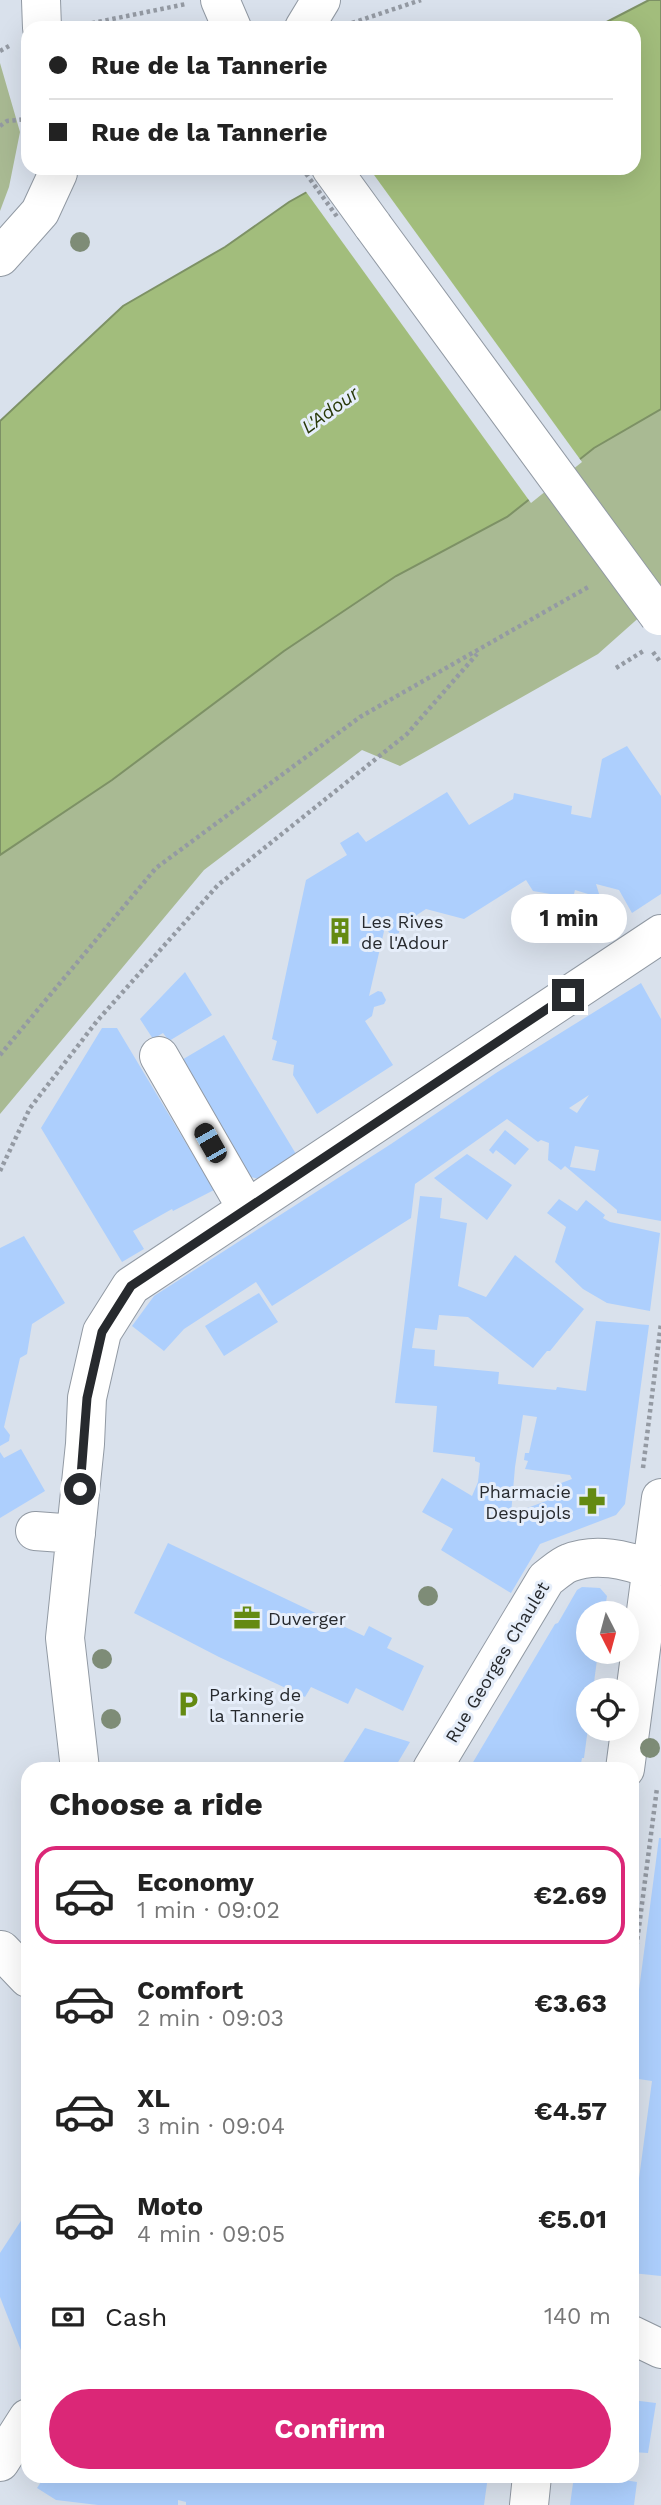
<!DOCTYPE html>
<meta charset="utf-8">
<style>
body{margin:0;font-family:"Work Sans",sans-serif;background:#f2f2f2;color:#222;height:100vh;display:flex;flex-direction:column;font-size:26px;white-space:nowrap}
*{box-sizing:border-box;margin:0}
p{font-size:23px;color:#767676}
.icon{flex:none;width:38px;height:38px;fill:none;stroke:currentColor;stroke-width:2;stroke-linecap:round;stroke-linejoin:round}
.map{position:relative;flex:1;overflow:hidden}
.sheet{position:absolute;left:21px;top:1762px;width:618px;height:721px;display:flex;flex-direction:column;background:#fff;border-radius:21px;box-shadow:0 7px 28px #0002}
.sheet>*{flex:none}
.guide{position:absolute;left:21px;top:21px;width:620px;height:154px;border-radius:21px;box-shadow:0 7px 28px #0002;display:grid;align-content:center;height:154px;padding:0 28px;background:#fff}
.needle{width:46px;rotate:174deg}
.tools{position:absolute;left:576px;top:1601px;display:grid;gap:14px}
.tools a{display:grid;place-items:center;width:63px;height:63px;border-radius:50%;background:#fff;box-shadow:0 7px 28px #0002;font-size:35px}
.end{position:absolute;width:32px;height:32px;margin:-16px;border:9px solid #272a2e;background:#fff;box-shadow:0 0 0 4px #fff}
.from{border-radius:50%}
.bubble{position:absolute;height:49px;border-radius:24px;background:#fff;box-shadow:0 7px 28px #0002;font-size:23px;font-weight:700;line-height:49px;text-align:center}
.car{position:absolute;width:21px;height:42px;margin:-21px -10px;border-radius:9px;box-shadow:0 0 5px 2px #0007;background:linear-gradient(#222 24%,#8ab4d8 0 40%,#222 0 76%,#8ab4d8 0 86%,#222 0)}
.guide b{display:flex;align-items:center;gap:24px;height:66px;font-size:26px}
.guide b+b{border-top:2px solid #e0e0e0}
.guide i{width:18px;height:18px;background:#222}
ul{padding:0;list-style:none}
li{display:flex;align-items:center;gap:21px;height:98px;margin:0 14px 10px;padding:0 14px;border:4px solid transparent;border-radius:21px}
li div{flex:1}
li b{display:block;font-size:26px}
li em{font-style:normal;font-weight:700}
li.selected{border-color:#db2777}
li>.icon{width:63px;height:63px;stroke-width:1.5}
h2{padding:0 28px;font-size:32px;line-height:84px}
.pay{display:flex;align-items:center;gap:18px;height:77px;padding:0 28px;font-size:26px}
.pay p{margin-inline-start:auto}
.action{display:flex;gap:14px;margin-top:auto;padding:14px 28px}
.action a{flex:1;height:80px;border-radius:42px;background:#db2777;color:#fff;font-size:28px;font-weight:700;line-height:80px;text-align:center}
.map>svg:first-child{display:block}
</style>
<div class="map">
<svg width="661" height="2505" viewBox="0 0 661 2505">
<rect width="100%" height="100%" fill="#d9e1ec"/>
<path fill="#a9ba93" d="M 0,63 L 20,132 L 9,187 L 0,211 Z
M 661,409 L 661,598 L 598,654 L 400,766 L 362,750 L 204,870 L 0,1114 L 0,855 L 112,780 L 284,651 L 396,576 L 507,517 L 594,448 Z"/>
<path fill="#a2bd7c" stroke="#7d9165" stroke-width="2" d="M 649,0 L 661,0 L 661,409 L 594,448 L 507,517 L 396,576 L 284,651 L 112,780 L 0,855 L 0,421 L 123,306 L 225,247 L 289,202 L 350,168 L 634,168 L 634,28 L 595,28 Z"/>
<path fill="#d9e1ec" d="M 343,168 L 369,168 L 582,462 L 531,503 L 304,189 Z"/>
<path fill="#adcffd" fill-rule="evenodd" d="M 627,746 L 661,796 L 661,894 L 632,913 L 619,890 L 596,884 L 600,897 L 597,901 L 593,901 L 588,894 L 575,890 L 573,898 L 533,891 L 526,880 L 464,919 L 426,909 L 400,926 L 399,933 L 395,935 L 391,935 L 385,927 L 369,996 L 378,991 L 382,992 L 386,1000 L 384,1004 L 374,1007 L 372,1016 L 365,1021 L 393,1065 L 317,1114 L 293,1075 L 294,1065 L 272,1060 L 277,1041 L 272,1039 L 306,880 L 347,855 L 340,843 L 358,832 L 366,842 L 447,792 L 469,825 L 513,799 L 514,793 L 572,806 L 571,814 L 591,818 L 602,759 Z
M 185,972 L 212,1015 L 169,1041 L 163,1033 L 153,1039 L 140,1019 Z
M 641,983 L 661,1019 L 661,1221 L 617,1213 L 617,1210 L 565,1166 L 561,1170 L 548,1160 L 549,1143 L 541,1140 L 538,1142 L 507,1119 L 415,1184 L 411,1218 L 272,1306 L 256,1282 L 184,1329 L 164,1351 L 132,1326 L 154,1296 L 391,1144 L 496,1073 ZM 589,1095 L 577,1113 L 569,1108 ZM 575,1146 L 599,1150 L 595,1171 L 570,1167 Z
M 102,1028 L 117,1028 L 214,1190 L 173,1211 L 172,1209 L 133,1231 L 144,1249 L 122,1262 L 41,1128 Z
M 224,1035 L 299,1159 L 263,1180 L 247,1176 L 180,1061 Z
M 505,1130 L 529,1149 L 515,1165 L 496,1150 L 493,1154 L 489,1150 Z
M 467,1154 L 512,1185 L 487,1220 L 434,1178 Z
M 420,1196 L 442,1198 L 440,1218 L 467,1223 L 458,1286 L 486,1297 L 515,1255 L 584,1309 L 550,1351 L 547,1351 L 533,1368 L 468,1317 L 439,1315 L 437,1330 L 415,1328 L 412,1348 L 435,1350 L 434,1366 L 499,1372 L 498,1384 L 556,1390 L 557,1387 L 586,1391 L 596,1321 L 649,1325 L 625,1504 L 616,1515 L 540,1544 L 511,1593 L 441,1550 L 453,1529 L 422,1512 L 442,1478 L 472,1496 L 478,1482 L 480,1463 L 475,1461 L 475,1457 L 433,1452 L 437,1406 L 395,1403 ZM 523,1415 L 537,1417 L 529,1453 L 525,1453 L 524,1460 L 528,1461 L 525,1469 L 570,1475 L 572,1479 L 553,1486 L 557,1497 L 511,1514 L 515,1467 Z
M 559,1199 L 577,1211 L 586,1200 L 605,1215 L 603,1218 L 610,1222 L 660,1233 L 650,1311 L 607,1303 L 583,1289 L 555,1262 L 566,1227 L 547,1213 Z
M 24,1236 L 65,1303 L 32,1324 L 27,1354 L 20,1358 L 4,1427 L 10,1435 L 9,1441 L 0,1446 L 0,1248 Z
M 259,1293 L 278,1322 L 224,1356 L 205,1326 Z
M 21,1449 L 45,1491 L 0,1518 L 0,1452 L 4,1458 Z
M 168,1543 L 364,1636 L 369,1626 L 392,1638 L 387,1648 L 424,1666 L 403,1711 L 356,1688 L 348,1704 L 311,1687 L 305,1697 L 219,1657 L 134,1613 Z
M 582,1587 L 600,1588 L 607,1596 L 604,1614 L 588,1614 L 588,1652 L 598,1652 L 593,1690 L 588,1690 L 588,1728 L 584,1758 L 582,1758 L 580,1769 L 469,1769 L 555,1624 L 558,1623 L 577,1590 Z
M 365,1728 L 410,1742 L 394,1769 L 339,1769 Z
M 659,1838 L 661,1838 L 661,2276 L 632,2273 L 632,2231 L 652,2081 L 632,2078 L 632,2043 Z
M 28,2210 L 28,2343 L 22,2353 L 0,2297 L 0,2253 Z
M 632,2400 L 656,2403 L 648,2453 L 632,2452 Z
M 45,2476 L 360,2476 L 412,2482 L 412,2476 L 488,2476 L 484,2505 L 186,2505 L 186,2502 L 178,2500 L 178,2505 L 98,2505 L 56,2500 L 37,2488 Z
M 574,2476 L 624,2476 L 624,2480 L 637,2482 L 634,2505 L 570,2505 Z"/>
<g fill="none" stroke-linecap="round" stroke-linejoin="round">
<defs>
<path id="minor" d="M 41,0 L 42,28
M 304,28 L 321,0
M 0,257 L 40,212 L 58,173 L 58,168
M 159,1056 L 247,1209
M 35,1531 L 76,1534
M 80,1769 L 65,1638 L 85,1444 L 87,1398 L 102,1332 L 131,1286 L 661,934
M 632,2335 L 661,2349"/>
<path id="major" d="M 220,0 L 232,28
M 331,168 L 373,226
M 432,1769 L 546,1579 C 553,1574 561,1566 569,1563 C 596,1552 626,1560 651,1569
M 625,1769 L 661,1498
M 1,1950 L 28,1978
M 0,2462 L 28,2418
M 529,2505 L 532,2476"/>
</defs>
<use href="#minor" stroke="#9199a3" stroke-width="40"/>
<use href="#major" stroke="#9199a3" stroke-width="40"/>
<path stroke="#949aa3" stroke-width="4.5" stroke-dasharray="3.5 3.5" stroke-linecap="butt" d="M 352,23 L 421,0
M 78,26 L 186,4
M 0,51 L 9,46
M 0,126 L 7,121 L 28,119
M 653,652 L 661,663
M 616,668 L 645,650
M 0,1055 L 156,868 L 360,717 L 590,586
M 0,1171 L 30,1108 L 97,1021 L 218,885 L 407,734 L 477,654
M 643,1468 L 661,1323
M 632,1981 L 657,1788"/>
<use href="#minor" stroke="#fff" stroke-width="38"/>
<use href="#major" stroke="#fff" stroke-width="38"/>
<defs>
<path id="major-bridge" d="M 373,226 L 659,616"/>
</defs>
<use href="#major-bridge" stroke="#9199a3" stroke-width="40" stroke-linecap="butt"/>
<path stroke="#949aa3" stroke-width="4.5" stroke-dasharray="3.5 3.5" stroke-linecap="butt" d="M 302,168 L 338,218"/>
<use href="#major-bridge" stroke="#fff" stroke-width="38"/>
</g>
<g fill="#7e8c77">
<circle cx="80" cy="242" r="10"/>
<circle cx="428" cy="1596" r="10"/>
<circle cx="102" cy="1659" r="10"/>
<circle cx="111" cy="1719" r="10"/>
<circle cx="650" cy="1748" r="10"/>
</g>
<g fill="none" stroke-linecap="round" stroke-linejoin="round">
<path stroke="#272a2e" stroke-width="9" d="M 80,1489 L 87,1398 L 102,1332 L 131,1286 L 568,995"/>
</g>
<defs>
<symbol id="building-bare" viewBox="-9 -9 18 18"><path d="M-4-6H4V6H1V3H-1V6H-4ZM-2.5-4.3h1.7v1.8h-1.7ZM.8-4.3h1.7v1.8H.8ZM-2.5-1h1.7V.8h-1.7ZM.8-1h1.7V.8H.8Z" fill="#648a12" stroke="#e6eefa" stroke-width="2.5" paint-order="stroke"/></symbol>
<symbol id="pharmacy-bare" viewBox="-9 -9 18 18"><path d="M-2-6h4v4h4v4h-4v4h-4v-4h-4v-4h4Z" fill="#648a12" stroke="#e6eefa" stroke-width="2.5" paint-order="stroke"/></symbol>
<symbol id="office-bare" viewBox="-9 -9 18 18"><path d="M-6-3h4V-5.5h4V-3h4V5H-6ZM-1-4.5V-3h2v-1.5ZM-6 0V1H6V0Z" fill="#648a12" stroke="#e6eefa" stroke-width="2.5" paint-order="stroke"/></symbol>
<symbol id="parking-bare" viewBox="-9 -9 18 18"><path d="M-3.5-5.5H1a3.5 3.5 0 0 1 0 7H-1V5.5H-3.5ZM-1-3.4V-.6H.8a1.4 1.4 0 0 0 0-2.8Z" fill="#648a12" stroke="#e6eefa" stroke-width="2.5" paint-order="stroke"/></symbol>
</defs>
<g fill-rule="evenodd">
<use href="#building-bare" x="321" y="912" width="38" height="38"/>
<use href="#pharmacy-bare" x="573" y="1482" width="38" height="38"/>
<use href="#office-bare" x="228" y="1599" width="38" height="38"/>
<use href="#parking-bare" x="169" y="1685" width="38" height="38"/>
</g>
<g text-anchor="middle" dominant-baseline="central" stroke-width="6" stroke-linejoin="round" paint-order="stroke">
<g font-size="18" fill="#272a2e" stroke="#e6eefa" text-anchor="start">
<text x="361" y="921">Les Rives<tspan x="361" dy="21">de l'Adour</tspan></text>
<text x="571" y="1491" text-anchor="end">Pharmacie<tspan x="571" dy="21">Despujols</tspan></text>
<text x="268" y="1618">Duverger</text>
<text x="209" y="1694">Parking de<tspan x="209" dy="21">la Tannerie</tspan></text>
</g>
<g font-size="18" fill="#272a2e" stroke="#e6eefa">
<text transform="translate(497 1662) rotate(-59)">Rue Georges Chaulet</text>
</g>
<g font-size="19" font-style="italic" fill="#293909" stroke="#e6eefa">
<text transform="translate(330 410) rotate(-36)">L'Adour</text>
</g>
</g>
</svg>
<div class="tools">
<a><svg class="needle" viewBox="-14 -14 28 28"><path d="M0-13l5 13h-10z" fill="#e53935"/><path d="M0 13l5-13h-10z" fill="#767676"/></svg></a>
<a><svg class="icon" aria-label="locate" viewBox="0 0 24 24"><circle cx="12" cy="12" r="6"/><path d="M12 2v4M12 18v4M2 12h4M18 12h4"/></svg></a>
</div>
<i class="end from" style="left:80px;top:1489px"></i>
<i class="end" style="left:568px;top:995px"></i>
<div class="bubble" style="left:511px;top:894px;width:116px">1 min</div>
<i class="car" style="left:210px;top:1143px;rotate:330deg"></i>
<div class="guide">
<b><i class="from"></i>Rue de la Tannerie</b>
<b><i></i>Rue de la Tannerie</b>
</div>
<section class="sheet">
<h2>Choose a ride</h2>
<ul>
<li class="selected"><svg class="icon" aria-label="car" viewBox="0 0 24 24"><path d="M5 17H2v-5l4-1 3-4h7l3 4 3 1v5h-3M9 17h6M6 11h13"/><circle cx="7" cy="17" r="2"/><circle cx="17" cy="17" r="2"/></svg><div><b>Economy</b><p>1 min · 09:02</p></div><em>€2.69</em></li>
<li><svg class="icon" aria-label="car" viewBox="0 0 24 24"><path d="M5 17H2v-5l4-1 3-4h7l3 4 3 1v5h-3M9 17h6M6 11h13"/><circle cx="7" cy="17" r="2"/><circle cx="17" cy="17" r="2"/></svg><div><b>Comfort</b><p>2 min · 09:03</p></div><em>€3.63</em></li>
<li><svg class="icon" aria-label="car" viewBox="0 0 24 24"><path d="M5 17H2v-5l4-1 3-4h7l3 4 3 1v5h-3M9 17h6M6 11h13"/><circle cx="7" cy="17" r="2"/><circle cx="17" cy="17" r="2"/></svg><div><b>XL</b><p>3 min · 09:04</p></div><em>€4.57</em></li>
<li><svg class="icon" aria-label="car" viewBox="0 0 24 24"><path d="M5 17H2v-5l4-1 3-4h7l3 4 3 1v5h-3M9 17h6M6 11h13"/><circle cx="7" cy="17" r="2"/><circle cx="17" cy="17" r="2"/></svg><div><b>Moto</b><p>4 min · 09:05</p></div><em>€5.01</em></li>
</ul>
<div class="pay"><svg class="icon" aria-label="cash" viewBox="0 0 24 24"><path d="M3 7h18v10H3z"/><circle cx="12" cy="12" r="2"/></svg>Cash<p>140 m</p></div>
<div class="action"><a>Confirm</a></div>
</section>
</div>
